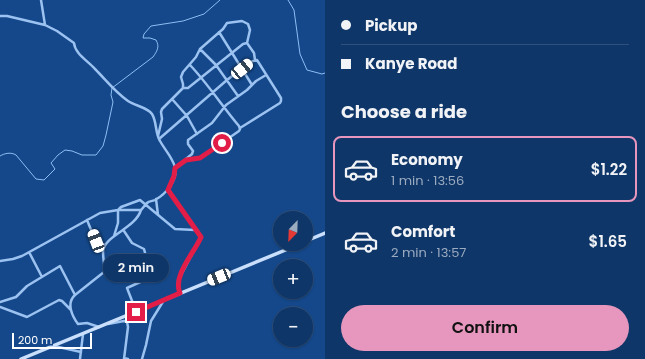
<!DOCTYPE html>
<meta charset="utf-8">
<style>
body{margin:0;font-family:Poppins,sans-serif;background:#183e6e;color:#f1f3f6;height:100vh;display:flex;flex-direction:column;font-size:15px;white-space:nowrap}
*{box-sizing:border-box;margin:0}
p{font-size:13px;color:#9babc0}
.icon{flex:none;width:22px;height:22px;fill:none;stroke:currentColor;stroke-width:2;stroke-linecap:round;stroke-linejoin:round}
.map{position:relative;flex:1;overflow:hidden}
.side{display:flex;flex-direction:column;background:#0f3668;width:320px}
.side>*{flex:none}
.top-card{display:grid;align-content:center;height:88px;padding:0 16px;background:#0f3668}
.needle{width:26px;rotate:203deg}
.fabs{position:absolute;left:273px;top:211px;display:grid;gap:8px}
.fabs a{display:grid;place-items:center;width:40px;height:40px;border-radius:50%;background:#0f3668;box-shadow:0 1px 3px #0004,0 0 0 1px #2f507c;font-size:20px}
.scale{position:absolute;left:12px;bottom:10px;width:80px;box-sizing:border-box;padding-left:4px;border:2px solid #fff;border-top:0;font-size:11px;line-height:14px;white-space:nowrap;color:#fff;-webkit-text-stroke:3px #14488a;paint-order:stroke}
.end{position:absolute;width:18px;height:18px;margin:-9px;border:5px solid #e11d48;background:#fff;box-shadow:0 0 0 2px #fff}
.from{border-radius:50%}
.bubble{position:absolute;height:28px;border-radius:14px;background:#0f3668;box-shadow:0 1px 3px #0004,0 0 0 1px #2f507c;font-size:13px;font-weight:600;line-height:28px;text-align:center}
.car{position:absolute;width:12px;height:24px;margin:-12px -6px;border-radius:5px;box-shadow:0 0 3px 1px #0007;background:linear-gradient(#fff 24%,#345 0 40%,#fff 0 76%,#345 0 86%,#fff 0)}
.top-card b{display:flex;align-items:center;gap:14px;height:38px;font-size:15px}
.top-card b+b{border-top:1px solid #2f507c}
.top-card i{width:10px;height:10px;background:#f1f3f6}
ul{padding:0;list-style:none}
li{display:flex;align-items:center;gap:12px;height:66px;margin:0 8px 6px;padding:0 8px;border:2px solid transparent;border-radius:8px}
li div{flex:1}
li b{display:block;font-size:15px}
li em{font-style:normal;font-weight:600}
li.on{border-color:#e797bd}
li>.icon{width:36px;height:36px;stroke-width:1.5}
h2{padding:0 16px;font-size:18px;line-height:48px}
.button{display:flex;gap:8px;margin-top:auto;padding:8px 16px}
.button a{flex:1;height:46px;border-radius:24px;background:#e797bd;color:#111;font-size:16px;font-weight:600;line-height:46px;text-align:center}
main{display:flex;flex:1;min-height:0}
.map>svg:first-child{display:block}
</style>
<main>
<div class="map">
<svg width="325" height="359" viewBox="0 0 325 359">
<rect width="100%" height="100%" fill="#14488a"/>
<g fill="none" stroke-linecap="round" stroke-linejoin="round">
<path stroke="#8dbdf3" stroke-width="1" d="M 288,0 L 294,10 L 300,54 L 307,70 L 322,74 L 325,73
M 0,156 C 5,153 11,152 16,155 L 36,179 L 44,180 L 55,169 L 51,163 L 58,155 L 65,150 L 72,151 L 82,155 L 96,155 L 103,146 L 106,135 L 113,102 L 111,95 L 112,88 L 153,57 C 157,51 160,47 156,40 L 150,38 L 143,38 L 144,34 L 151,26 L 183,21 L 204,14 L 220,0"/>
<path stroke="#9bc2f0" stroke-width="2.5" d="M 0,16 L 7,16 L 45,25
M 219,32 L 252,85
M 200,49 L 216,65 L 238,96
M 183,88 L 183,84 L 181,77 L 183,72 L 196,57 L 200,49 L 223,29 L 227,23 L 242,21 L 248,24 L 250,30 L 247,43 L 254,53 L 255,60
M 172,99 L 187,116 L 197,134
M 158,136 L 162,119 L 161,112 L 162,109 L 183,88 L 188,88 L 243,44 L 247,43
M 159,139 L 227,80 L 250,62 L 257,60 L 281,98 L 281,101 L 280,103 L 240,128
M 186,160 L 200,158 L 239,131 L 240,129 L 239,126 C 222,106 208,84 190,65
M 175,168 L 192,154 L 193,151 L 188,144 L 188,140 L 212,123 L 226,105 L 247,90 L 256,81 L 266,75
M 168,190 L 201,237 L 178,281 L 178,287 L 180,293
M 156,199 L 158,215
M 87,220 L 96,242 L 105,245
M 124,231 L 132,243 L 144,249 L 148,264 L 149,278 L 127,288 L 136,311
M 114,236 L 118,223 L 118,210 L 121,207 L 140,200 L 175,229 L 195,230
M 29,252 L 42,277
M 0,261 L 13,259 L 22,256 L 100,213 L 118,210 L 141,210 C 143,208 145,205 147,203 C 149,201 153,201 155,200 C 166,194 178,180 175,167 C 172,157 165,150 160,141 C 155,133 157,122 152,114 C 147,107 135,106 128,101 C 115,92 106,80 95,69 C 88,61 75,54 74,43 L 57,31 L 45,25 L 41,0
M 0,302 L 16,297 L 27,286 L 60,266 L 75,295
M 0,307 L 27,317 L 59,300 L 62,301 L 71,310
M 108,324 L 124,321 L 127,322 L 128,327 L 124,359
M 99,327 L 87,323 L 78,324 C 72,316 66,303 75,295 L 104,272 L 105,270 C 104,264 103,257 103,251 C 105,235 135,229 141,210
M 54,346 L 81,352
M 124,358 L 128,359
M 80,359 L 83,334
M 142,359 L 146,345 L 151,321 L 164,300"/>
<path stroke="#c9dffb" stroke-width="3.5" d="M 306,241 L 325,233
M 21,359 L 300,244"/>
</g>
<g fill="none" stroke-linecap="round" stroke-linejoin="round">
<path stroke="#e11d48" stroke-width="5" d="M 136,312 L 180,293 C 172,276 195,252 201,237 L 168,190 L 174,176 L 175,168 L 186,160 L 200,158 L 222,143"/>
</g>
</svg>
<div class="fabs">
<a><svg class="needle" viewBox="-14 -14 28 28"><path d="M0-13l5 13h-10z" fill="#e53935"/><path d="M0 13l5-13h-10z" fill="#9babc0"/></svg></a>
<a>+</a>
<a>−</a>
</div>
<div class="scale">200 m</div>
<i class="end from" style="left:222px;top:143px"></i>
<i class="end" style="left:136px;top:312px"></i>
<div class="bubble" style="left:103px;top:254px;width:66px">2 min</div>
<i class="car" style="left:242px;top:69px;rotate:51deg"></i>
<i class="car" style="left:96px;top:241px;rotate:339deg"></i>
<i class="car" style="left:219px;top:277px;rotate:248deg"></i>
</div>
<section class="side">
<div class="top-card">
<b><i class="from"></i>Pickup</b>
<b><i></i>Kanye Road</b>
</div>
<h2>Choose a ride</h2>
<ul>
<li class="on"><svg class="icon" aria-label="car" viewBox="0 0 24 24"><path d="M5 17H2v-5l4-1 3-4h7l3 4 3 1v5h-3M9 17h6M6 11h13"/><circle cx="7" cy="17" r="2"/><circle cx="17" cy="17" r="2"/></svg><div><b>Economy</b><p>1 min · 13:56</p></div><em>$1.22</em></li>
<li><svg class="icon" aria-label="car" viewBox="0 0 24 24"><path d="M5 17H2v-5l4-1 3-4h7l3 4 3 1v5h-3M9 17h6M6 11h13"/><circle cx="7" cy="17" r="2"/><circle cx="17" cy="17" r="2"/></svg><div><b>Comfort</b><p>2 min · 13:57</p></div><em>$1.65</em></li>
</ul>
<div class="button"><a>Confirm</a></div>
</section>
</main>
